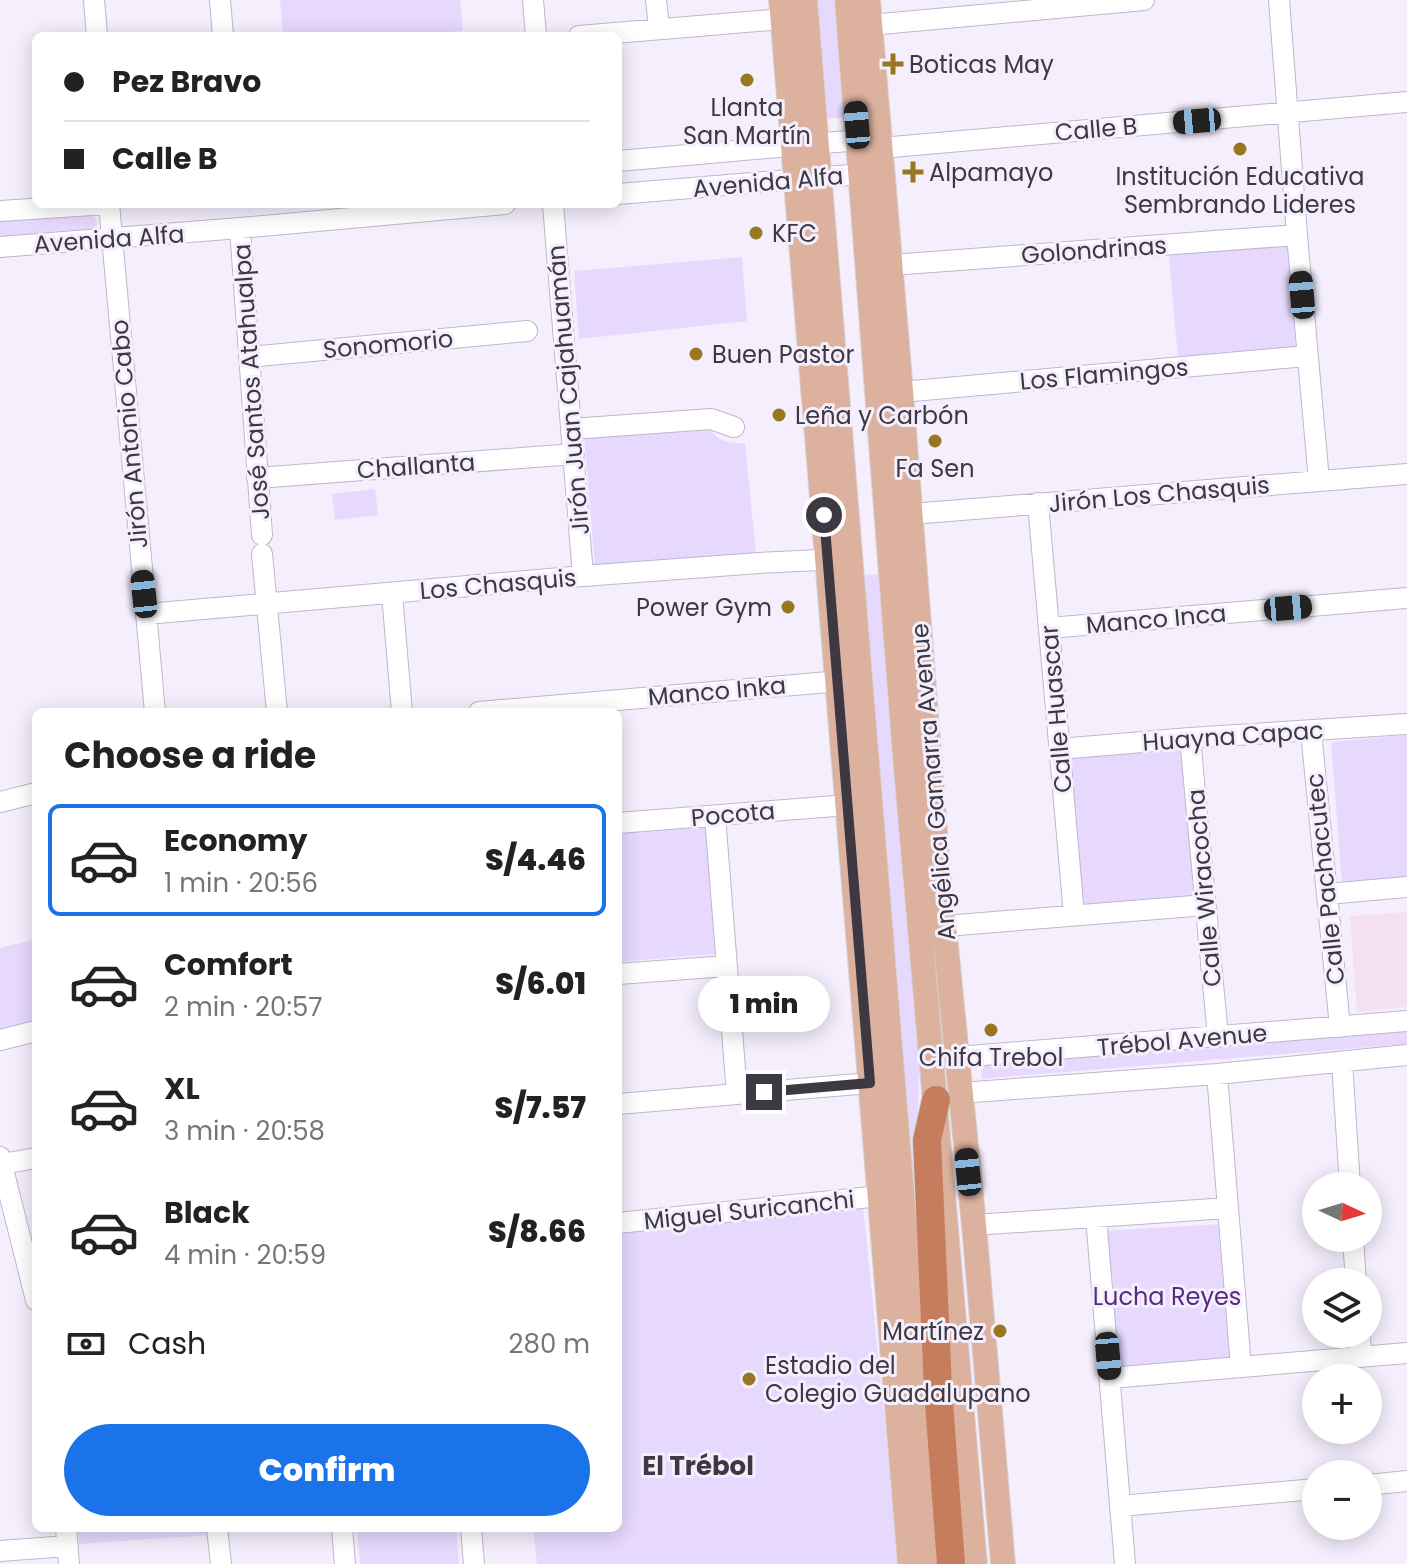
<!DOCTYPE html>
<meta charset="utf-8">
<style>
body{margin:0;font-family:Poppins,sans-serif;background:#f2f2f2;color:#222;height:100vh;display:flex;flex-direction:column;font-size:30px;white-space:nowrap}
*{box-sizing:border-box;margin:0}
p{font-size:26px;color:#767676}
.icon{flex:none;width:44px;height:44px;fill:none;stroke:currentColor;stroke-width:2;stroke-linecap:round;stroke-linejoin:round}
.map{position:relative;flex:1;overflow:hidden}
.sheet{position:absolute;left:32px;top:708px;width:590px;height:824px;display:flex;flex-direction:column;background:#fff;border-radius:12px;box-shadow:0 4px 20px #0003}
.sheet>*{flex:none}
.guide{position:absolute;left:32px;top:32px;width:590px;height:176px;border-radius:12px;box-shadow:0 4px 20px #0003;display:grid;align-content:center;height:176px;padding:0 32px;background:#fff}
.needle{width:52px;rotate:94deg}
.buttons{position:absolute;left:1302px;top:1172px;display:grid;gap:16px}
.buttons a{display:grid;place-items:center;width:80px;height:80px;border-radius:50%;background:#fff;box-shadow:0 4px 20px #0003;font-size:40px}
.end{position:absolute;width:36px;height:36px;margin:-18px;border:10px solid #3d3943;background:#fff;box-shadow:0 0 0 4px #fff}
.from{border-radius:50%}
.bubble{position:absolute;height:56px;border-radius:28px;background:#fff;box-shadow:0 4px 20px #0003;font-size:26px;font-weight:800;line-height:56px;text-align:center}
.car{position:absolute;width:24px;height:48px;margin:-24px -12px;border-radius:10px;box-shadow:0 0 6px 2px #0007;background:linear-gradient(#222 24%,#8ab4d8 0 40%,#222 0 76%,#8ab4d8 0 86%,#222 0)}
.guide b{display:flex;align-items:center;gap:28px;height:76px;font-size:30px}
.guide b+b{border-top:2px solid #e0e0e0}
.guide i{width:20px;height:20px;background:#222}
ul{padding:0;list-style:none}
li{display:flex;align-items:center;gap:24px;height:112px;margin:0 16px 12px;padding:0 16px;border:4px solid transparent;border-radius:12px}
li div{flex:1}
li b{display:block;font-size:30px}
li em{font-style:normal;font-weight:800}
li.selected{border-color:#1a73e8}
li>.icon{width:72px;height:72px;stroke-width:1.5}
h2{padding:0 32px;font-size:36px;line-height:96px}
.pay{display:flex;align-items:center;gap:20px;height:88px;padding:0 32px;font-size:30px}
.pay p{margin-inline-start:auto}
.button{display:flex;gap:16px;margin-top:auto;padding:16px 32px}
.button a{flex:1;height:92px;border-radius:48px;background:#1a73e8;color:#fff;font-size:32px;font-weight:800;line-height:92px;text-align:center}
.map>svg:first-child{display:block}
</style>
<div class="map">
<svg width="1407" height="1564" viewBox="0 0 1407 1564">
<rect width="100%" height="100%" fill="#f4eefd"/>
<path fill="#f3e1f1" d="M 1407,912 L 1407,1007 L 1357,1012 L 1350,916 Z"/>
<path fill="#e7d9fe" d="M 280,0 L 460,0 L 463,31 L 402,36 L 283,36 Z
M 816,0 L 834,0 L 844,117 L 826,119 Z
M 91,212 L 98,223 L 94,229 L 85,232 L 0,239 L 0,218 Z
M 1288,245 L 1297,348 L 1178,359 L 1169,255 Z
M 742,257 L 747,321 L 579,339 L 574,271 Z
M 707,426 C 718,441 727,444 745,443 L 756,554 L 595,567 L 584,435 Z
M 375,489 L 378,515 L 335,520 L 332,494 Z
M 883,574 L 921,1030 L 918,1105 L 918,1169 L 938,1564 L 862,575 Z
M 1407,735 L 1407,878 L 1342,884 L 1331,742 Z
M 1183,746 L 1195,899 L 1079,908 L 1068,755 Z
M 706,827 L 715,954 L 618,962 L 618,833 Z
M 36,939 L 36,1022 L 0,1030 L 0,948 Z
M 1407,1031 L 1407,1044 L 981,1079 L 982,1065 Z
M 863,1205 L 899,1564 L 537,1564 L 533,1528 L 618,1528 L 618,1230 Z
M 1223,1224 L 1233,1361 L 1112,1373 L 1100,1231 Z
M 78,1528 L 208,1528 L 208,1535 L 79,1544 Z
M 357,1528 L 456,1528 L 459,1564 L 360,1564 Z"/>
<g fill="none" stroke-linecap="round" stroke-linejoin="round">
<defs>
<path id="minor" d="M 94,0 L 97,36
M 220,0 L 223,36
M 533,0 L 536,36
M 656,0 L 659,28
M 1279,0 L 1297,235 L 1319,481
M 870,25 L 1144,0
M 579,36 L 783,19
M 618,161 L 859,140 L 881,148 L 1407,102
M 618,194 L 862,174 L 869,164
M 109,204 L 155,712
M 553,204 L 583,576
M 0,211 L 107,204
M 240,228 L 262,535
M 0,247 L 240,228 L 505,204
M 891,265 L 1297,235
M 249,357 L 527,331
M 901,392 L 1307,356
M 571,429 L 711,419 L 734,427
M 257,478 L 574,454
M 1038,503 L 1074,915
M 911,514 L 1407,474
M 262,554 L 277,712
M 392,594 L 402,712
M 146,614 L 583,576 L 759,563 L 840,559
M 1049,628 L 1407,598
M 479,712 L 852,680
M 1311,731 L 1340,1027
M 1190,738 L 1218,1037
M 1059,749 L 1190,738 L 1407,724
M 0,802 L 36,793
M 715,816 L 737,1094
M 618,823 L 848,805
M 1327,894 L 1407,887
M 945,926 L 1206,905
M 618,974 L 727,966
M 0,1040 L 36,1031
M 957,1057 L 1407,1021
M 1342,1062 L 1350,1186
M 1217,1074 L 1241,1367
M 960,1093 L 1217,1074 L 1407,1055
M 618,1104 L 870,1083
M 0,1157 L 36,1300
M 2,1164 L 36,1158
M 1096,1217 L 1125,1564
M 618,1223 L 880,1196
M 974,1225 L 1228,1208
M 1353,1238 L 1356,1282
M 1360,1334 L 1361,1357
M 1110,1378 L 1407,1353
M 1368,1485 L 1407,1481
M 1120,1506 L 1316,1489
M 66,1528 L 69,1564
M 217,1528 L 221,1564
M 342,1528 L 345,1564
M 471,1528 L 474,1564
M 0,1551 L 68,1546"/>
<path id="major" d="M 781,0 L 910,1564
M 805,0 L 932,1564
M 847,0 L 905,756 L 975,1564
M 868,0 L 901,392 L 937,857 L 974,1225 L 1003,1564"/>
<path id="highway" d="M 936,1100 L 927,1140 L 938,1389 L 951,1564"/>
</defs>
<use href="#minor" stroke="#c0b6ce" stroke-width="22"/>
<use href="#major" stroke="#d4d3d6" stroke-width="26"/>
<use href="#highway" stroke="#d4d3d6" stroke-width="30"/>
<use href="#minor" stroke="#fff" stroke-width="20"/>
<use href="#major" stroke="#dcb19e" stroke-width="24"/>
<use href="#highway" stroke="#c57d5d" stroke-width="28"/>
</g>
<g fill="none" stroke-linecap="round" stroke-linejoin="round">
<path stroke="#3d3943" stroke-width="10" d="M 764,1092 L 870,1083 L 824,515"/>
</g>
<g fill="#977820" stroke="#f4eefd" stroke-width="3">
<path d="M889 52h8v8h8v8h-8v8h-8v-8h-8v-8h8z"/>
<circle cx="747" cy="80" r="8"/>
<circle cx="1240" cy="149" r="8"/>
<path d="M909 160h8v8h8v8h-8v8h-8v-8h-8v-8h8z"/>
<circle cx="756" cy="233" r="8"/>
<circle cx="696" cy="354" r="8"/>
<circle cx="779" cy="415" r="8"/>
<circle cx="935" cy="441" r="8"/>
<circle cx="788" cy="607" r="8"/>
<circle cx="991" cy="1030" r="8"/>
<circle cx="1000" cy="1331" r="8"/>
<circle cx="749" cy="1379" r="8"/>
</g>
<g text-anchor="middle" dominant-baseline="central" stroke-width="6" stroke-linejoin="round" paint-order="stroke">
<g font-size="24" fill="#3d3943" stroke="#f4eefd" text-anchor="start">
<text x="909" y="64">Boticas May</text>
<text x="747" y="107" text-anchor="middle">Llanta<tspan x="747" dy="28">San Martín</tspan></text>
<text x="929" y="172">Alpamayo</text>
<text x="1240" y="176" text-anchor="middle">Institución Educativa<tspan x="1240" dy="28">Sembrando Lideres</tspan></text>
<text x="772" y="233">KFC</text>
<text x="712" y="354">Buen Pastor</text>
<text x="795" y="415">Leña y Carbón</text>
<text x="935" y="468" text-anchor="middle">Fa Sen</text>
<text x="772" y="607" text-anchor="end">Power Gym</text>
<text x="991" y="1057" text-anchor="middle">Chifa Trebol</text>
<text x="984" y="1331" text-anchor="end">Martínez</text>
<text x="765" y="1365">Estadio del<tspan x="765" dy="28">Colegio Guadalupano</tspan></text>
</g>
<g font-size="24" fill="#3d3943" stroke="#f4eefd">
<text transform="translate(1096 129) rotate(-5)">Calle B</text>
<text transform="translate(768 182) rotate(-5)">Avenida Alfa</text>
<text transform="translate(109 239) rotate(-4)">Avenida Alfa</text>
<text transform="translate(1094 250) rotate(-4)">Golondrinas</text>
<text transform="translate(388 344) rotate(-5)">Sonomorio</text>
<text transform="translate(1104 374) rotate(-5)">Los Flamingos</text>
<text transform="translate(251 382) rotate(-94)">José Santos Atahualpa</text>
<text transform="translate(568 390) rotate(-95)">Jirón Juan Cajahuamán</text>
<text transform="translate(129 434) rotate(-95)">Jirón Antonio Cabo</text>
<text transform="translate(416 466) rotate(-4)">Challanta</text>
<text transform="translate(1159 494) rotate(-5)">Jirón Los Chasquis</text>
<text transform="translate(498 584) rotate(-5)">Los Chasquis</text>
<text transform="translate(1156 619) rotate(-5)">Manco Inca</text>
<text transform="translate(717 691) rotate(-5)">Manco Inka</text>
<text transform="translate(1056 709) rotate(-95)">Calle Huascar</text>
<text transform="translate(1233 736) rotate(-4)">Huayna Capac</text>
<text transform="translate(933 782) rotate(-95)">Angélica Gamarra Avenue</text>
<text transform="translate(733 814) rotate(-5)">Pocota</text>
<text transform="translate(1325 879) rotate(-96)">Calle Pachacutec</text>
<text transform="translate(1204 888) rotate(-95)">Calle Wiracocha</text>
<text transform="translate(1182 1040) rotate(-5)">Trébol Avenue</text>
<text transform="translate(749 1210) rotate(-6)">Miguel Suricanchi</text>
</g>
<g font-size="24" fill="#562c82" stroke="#f4eefd">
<text x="1167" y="1296">Lucha Reyes</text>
</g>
<g font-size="26" font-weight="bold" fill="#3d3943" stroke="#f4eefd">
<text x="698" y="1466">El Trébol</text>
</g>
</g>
</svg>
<div class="buttons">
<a><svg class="needle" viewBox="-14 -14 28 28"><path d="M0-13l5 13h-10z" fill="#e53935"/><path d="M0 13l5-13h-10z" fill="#767676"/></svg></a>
<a><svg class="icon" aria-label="layers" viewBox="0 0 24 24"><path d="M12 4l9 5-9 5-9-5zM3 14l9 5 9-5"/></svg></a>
<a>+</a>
<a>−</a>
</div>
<i class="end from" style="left:824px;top:515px"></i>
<i class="end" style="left:764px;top:1092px"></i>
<div class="bubble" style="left:698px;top:976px;width:132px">1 min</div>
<i class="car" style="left:1197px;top:121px;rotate:265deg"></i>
<i class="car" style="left:857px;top:125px;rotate:355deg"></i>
<i class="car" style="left:1302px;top:295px;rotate:355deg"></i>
<i class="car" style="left:144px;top:594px;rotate:354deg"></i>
<i class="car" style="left:1288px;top:608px;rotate:85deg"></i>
<i class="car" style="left:968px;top:1172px;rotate:354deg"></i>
<i class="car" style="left:1108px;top:1356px;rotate:175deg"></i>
<div class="guide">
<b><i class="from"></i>Pez Bravo</b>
<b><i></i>Calle B</b>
</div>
<section class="sheet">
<h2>Choose a ride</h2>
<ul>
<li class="selected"><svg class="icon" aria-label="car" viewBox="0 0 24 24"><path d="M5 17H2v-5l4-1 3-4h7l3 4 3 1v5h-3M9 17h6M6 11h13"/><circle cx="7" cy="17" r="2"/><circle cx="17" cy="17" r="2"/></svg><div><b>Economy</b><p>1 min · 20:56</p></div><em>S/4.46</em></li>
<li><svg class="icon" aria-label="car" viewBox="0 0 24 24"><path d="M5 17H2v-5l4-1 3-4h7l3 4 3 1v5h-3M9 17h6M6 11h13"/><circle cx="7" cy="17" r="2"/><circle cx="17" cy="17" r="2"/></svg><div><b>Comfort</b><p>2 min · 20:57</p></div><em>S/6.01</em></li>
<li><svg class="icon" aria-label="car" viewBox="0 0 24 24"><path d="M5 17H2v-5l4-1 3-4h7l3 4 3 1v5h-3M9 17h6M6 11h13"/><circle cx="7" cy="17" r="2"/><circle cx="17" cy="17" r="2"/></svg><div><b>XL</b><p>3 min · 20:58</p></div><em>S/7.57</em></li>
<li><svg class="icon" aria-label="car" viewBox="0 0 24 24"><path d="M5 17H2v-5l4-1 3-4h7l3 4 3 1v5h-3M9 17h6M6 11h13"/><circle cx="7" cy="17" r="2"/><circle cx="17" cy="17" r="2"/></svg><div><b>Black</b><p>4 min · 20:59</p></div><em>S/8.66</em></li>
</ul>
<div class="pay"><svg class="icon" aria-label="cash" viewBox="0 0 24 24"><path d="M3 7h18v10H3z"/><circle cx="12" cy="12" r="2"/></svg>Cash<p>280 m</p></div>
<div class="button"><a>Confirm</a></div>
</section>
</div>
